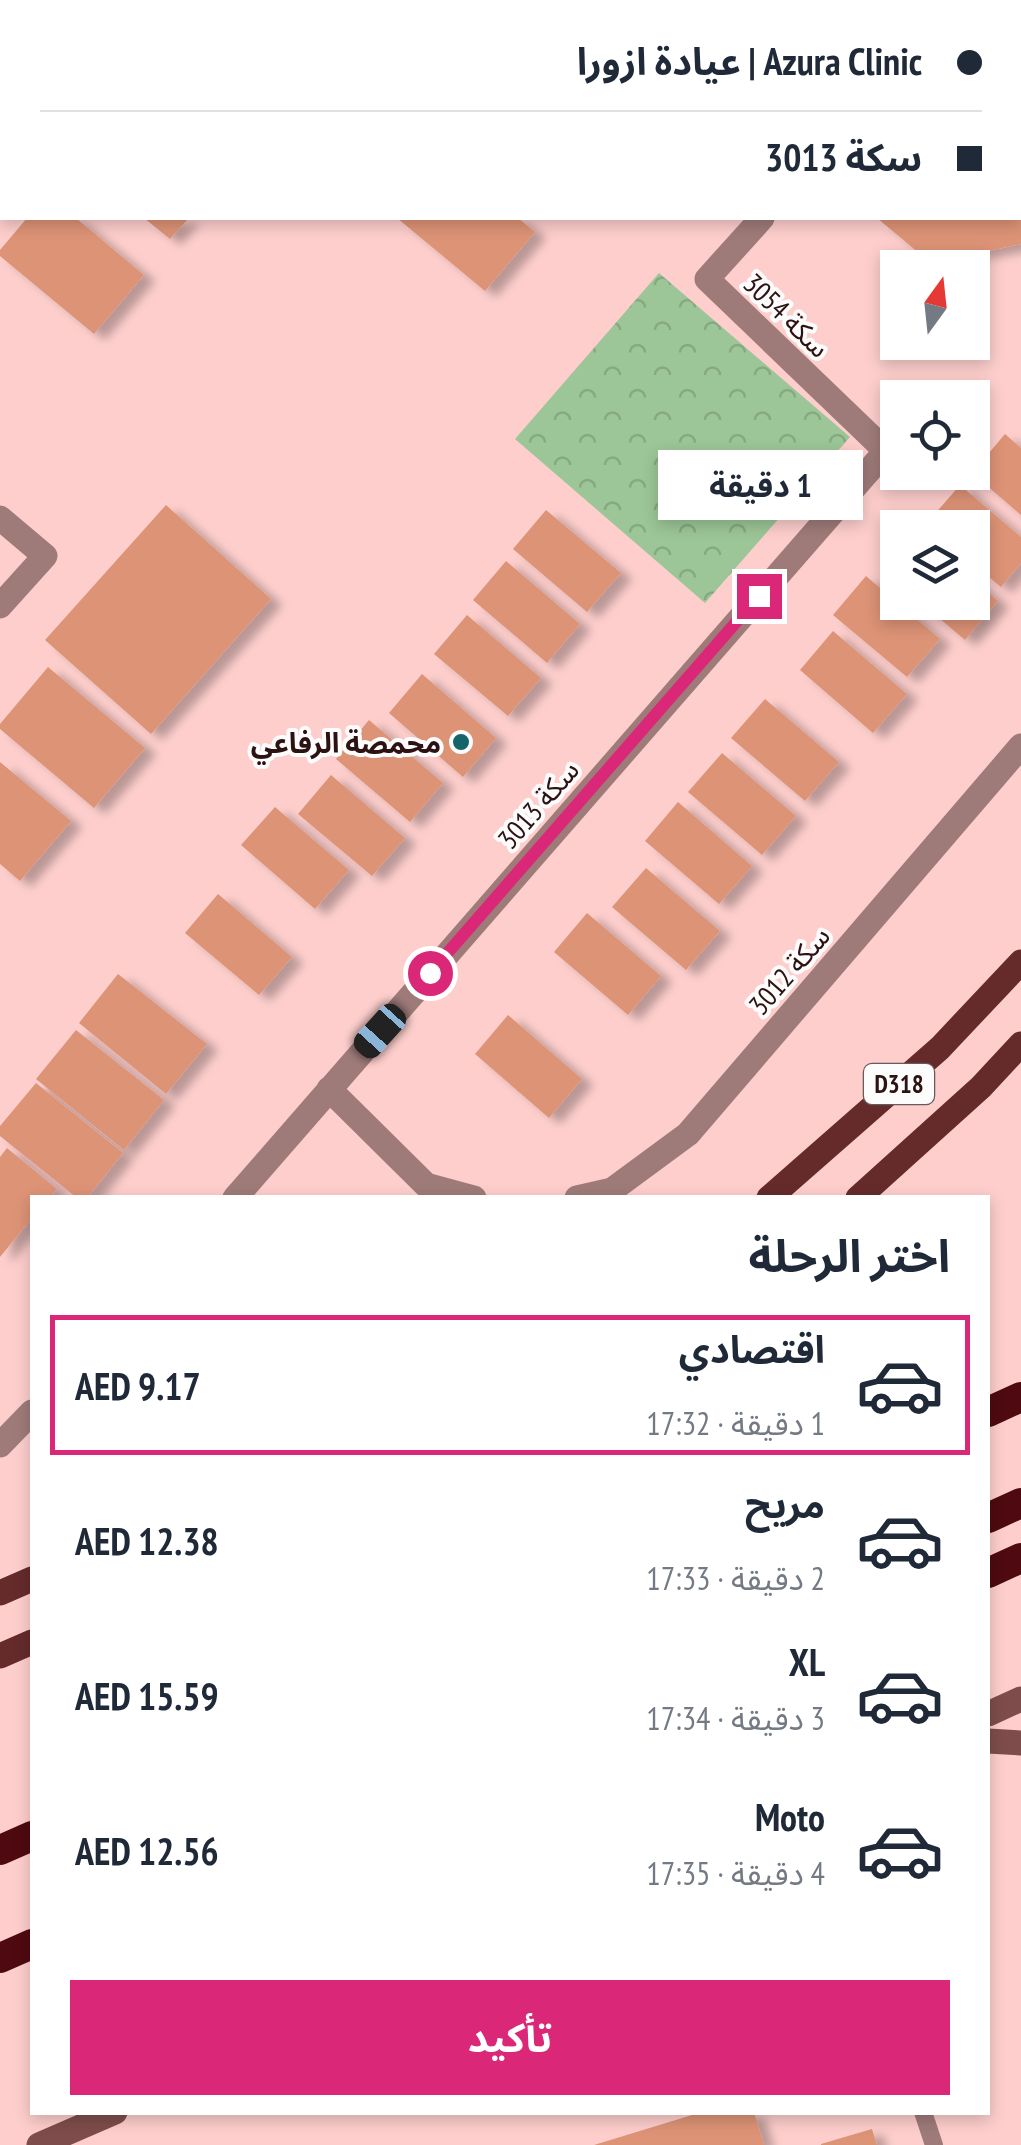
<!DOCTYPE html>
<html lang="ar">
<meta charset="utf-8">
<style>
body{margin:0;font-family:"PT Sans Narrow","Noto Sans Arabic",sans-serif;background:#f2f2f3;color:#1f2937;direction:rtl;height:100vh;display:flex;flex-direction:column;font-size:38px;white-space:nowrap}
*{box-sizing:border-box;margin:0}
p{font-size:32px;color:#747a83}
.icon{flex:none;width:55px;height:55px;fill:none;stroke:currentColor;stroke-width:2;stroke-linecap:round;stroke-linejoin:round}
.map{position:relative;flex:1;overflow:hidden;direction:ltr}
.sheet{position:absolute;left:30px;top:1195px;width:960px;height:920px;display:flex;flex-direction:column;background:#fff;border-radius:0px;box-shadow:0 5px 15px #0003;direction:rtl}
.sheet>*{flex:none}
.guide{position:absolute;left:0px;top:0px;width:1022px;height:220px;box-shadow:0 5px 15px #0003;direction:rtl;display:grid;align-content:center;height:220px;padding:0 40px;background:#fff}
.needle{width:65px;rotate:15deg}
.buttons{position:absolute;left:880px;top:250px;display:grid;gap:20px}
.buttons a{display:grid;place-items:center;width:110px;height:110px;border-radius:0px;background:#fff;box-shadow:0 5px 15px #0003;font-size:50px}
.end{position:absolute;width:45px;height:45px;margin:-22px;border:12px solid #db2777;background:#fff;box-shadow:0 0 0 5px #fff}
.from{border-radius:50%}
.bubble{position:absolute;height:70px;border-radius:0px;background:#fff;box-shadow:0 5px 15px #0003;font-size:32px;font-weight:700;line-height:70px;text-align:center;direction:rtl}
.car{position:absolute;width:30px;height:60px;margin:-30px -15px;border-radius:12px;box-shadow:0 0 8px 2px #0007;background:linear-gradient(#222 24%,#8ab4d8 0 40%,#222 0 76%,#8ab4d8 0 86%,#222 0)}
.guide b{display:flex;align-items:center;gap:35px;height:95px;font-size:38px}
.guide b+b{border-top:2px solid #e0e1e3}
.guide i{width:25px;height:25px;background:#1f2937}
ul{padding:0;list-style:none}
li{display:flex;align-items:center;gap:30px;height:140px;margin:0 20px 15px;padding:0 20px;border:5px solid transparent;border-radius:0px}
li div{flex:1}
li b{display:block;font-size:38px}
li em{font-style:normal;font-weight:700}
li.active{border-color:#db2777}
li>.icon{width:90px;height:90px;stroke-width:1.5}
h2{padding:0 40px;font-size:45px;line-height:120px}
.action{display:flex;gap:20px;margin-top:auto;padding:20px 40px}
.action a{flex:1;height:115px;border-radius:0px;background:#db2777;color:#fff;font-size:40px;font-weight:700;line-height:115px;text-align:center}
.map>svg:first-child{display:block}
</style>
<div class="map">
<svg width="1021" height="2145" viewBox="0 0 1021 2145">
<defs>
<pattern id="park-crowns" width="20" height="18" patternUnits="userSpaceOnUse" patternTransform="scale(2.5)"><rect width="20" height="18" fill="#9cc697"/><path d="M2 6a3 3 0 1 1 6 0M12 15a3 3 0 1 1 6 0" fill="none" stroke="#87a981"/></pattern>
<filter id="shadow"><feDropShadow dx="11" dy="6" stdDeviation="5" flood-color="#0004"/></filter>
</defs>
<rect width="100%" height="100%" fill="#fdcecc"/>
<path fill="url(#park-crowns)" d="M 659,273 L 850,437 L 705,603 L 515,439 Z"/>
<path fill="#dd9376" filter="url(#shadow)" d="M 27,218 L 76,218 L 144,275 L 94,334 L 0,256 L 0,250 Z
M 144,218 L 189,218 L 170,239 Z
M 397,218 L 518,218 L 535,232 L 485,291 Z
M 877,218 L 1021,218 L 1021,244 L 931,263 Z
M 1005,434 L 1021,448 L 1021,515 L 972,473 Z
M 960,485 L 1021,537 L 1021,563 L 1001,587 L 972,563 L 972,528 L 932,528 L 927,523 Z
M 166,505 L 271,599 L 151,734 L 45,640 Z
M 546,510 L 621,573 L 587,612 L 513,549 Z
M 506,561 L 580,624 L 547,663 L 473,600 Z
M 866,576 L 940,639 L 907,677 L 833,615 Z
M 972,579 L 998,601 L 965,640 L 920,602 L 972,602 Z
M 467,615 L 541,678 L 508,716 L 434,654 Z
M 833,631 L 907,694 L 873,733 L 800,670 Z
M 48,667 L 145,748 L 94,808 L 0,729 L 0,724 Z
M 422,674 L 496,738 L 463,777 L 389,713 Z
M 765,699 L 839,762 L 805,801 L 731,738 Z
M 369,720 L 443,783 L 410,822 L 336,759 Z
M 722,753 L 796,816 L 762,855 L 688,792 Z
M 0,762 L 71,821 L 20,881 L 0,864 Z
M 331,775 L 405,838 L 372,876 L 298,814 Z
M 678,802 L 752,866 L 719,904 L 645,841 Z
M 275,807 L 349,870 L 315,909 L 241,845 Z
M 646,868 L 720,931 L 686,970 L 612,907 Z
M 218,894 L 292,957 L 259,995 L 185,933 Z
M 587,913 L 661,976 L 628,1015 L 554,952 Z
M 118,974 L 207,1044 L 166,1094 L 79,1023 Z
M 508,1015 L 582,1079 L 549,1118 L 475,1054 Z
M 76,1030 L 164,1100 L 124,1150 L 36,1079 Z
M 36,1083 L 123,1153 L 87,1198 L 77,1198 L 0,1136 L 0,1126 Z
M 7,1148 L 57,1189 L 49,1198 L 32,1198 L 32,1218 L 0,1257 L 0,1157 Z
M 702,2112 L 754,2112 L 764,2145 L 594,2145 Z
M 872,2129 L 877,2145 L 821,2145 L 821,2144 Z"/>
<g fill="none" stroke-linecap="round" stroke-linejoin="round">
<path stroke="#9e7b79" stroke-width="18" d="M 923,2112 L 934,2145"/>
<path stroke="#9e7b79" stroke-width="25" d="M 104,2 L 107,0
M 954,2 L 956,0
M 0,122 L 2,120
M 0,518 L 45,556 L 0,606
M 329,1089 L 426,1185 L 474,1198
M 235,1198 L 886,451 L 707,279 L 762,218
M 577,1198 L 612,1190 L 688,1134 L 1021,746
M 0,1445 L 32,1412"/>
<path stroke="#7e4d4b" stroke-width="25" d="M 988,1714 L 1021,1699
M 988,1741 L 1021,1743
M 39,2145 L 115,2112"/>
<path stroke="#652b2b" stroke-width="25" d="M 769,1198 L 940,1048 L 1021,962
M 858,1198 L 981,1087 L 1021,1044
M 0,1593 L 32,1579
M 0,1656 L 32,1642"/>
<path stroke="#4e0a10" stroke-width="30" d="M 988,1412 L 1021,1397
M 988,1518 L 1021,1503
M 988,1573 L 1021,1558
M 0,1850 L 32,1836
M 0,1958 L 32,1944"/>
</g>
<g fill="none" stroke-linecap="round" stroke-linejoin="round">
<path stroke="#db2777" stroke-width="12" d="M 430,973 L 759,596"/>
</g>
<circle fill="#15646a" stroke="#fcfcfc" stroke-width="4" cx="461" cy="742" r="10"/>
<g text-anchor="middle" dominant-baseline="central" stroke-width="8" stroke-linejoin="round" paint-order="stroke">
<rect fill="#fcfcfc" stroke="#6b5858" stroke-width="2.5" x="864" y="1064" width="70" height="40" rx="8"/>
<g font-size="25" font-weight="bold" fill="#2d1212">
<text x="899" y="1084">D318</text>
</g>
<g font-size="28" fill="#2d1212" stroke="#fcfcfc">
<text transform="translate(787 315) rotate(44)">سكة 3054</text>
<text transform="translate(538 804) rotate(-49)">سكة 3013</text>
<text transform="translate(789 970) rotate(-49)">سكة 3012</text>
</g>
<g font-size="28" font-weight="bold" fill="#2d1212" stroke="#fcfcfc" text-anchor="end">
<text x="441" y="742">محمصة الرفاعي</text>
</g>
</g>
</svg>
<div class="buttons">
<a><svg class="needle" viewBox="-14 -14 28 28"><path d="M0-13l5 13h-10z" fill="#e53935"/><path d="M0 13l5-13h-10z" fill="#747a83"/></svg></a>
<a><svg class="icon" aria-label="locate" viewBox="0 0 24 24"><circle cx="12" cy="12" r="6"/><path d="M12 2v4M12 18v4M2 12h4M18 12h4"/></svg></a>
<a><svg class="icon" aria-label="layers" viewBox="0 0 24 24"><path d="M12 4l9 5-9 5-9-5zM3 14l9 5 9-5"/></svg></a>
</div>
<i class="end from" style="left:430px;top:973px"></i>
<i class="end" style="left:759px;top:596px"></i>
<div class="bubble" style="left:658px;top:450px;width:205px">1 دقيقة</div>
<i class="car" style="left:380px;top:1031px;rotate:222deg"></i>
<div class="guide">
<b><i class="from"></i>Azura Clinic | عيادة ازورا</b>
<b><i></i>سكة 3013</b>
</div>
<section class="sheet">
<h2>اختر الرحلة</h2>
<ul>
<li class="active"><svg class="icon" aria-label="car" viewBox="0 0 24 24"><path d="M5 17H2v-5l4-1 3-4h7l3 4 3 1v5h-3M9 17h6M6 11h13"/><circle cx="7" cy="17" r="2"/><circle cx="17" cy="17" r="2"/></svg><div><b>اقتصادي</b><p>1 دقيقة · 17:32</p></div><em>AED 9.17</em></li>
<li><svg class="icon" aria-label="car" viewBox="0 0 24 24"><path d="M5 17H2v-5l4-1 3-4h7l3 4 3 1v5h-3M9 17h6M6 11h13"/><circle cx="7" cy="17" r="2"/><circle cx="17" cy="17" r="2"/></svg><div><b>مريح</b><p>2 دقيقة · 17:33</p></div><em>AED 12.38</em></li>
<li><svg class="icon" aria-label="car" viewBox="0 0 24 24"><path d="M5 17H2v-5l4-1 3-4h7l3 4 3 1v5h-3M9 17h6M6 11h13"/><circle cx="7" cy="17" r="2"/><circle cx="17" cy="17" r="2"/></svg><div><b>XL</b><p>3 دقيقة · 17:34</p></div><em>AED 15.59</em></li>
<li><svg class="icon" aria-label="car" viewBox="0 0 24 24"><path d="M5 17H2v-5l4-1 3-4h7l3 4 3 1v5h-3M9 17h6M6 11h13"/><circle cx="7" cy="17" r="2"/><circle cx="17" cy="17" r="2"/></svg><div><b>Moto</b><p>4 دقيقة · 17:35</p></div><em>AED 12.56</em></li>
</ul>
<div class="action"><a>تأكيد</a></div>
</section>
</div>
